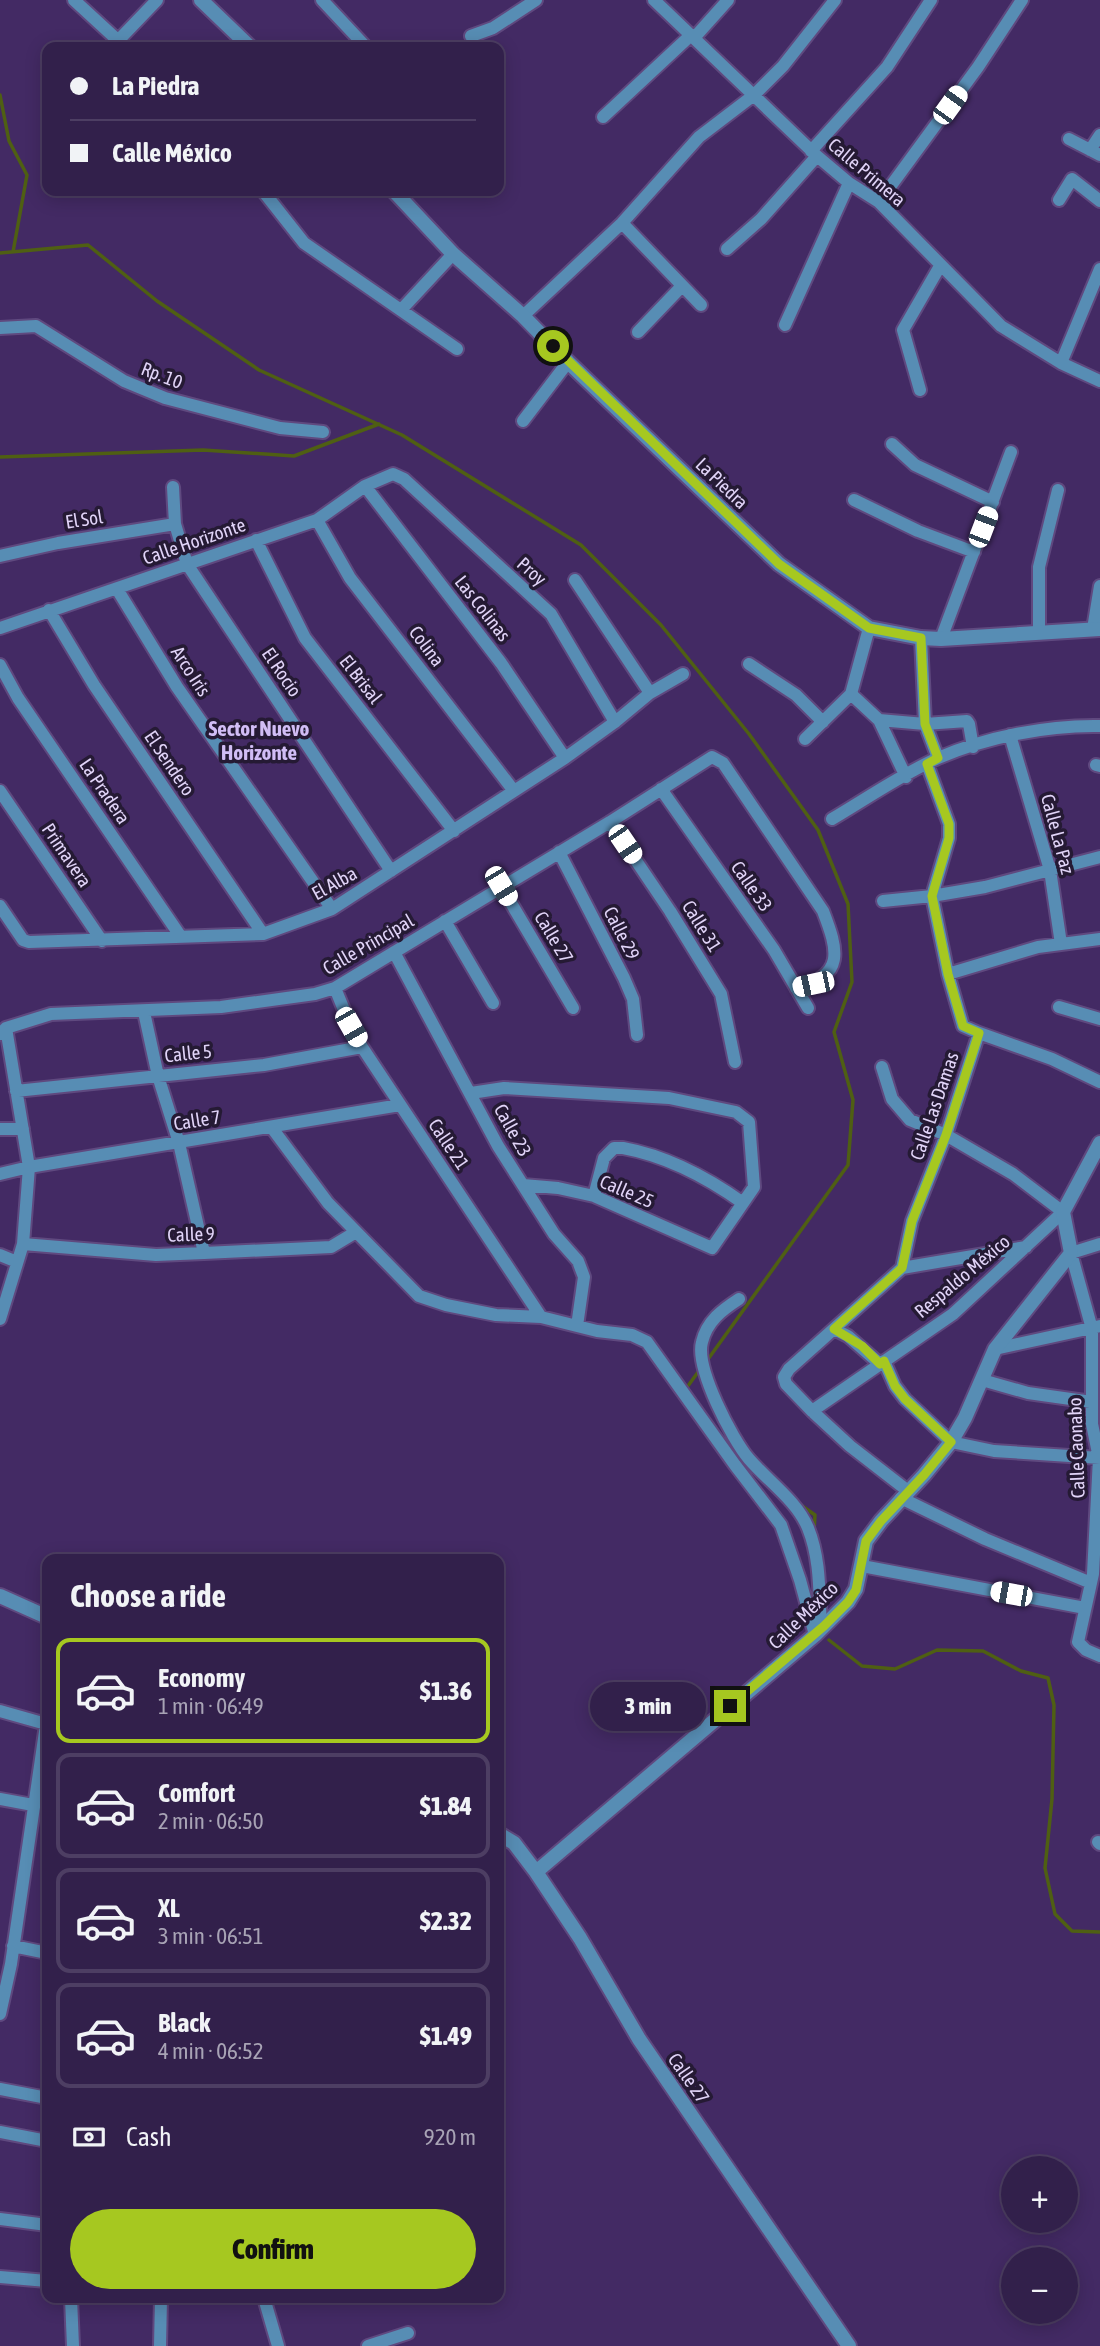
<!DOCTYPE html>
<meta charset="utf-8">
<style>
body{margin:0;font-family:"Asap Condensed",sans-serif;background:#3a2852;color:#f1f3f6;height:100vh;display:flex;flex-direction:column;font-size:26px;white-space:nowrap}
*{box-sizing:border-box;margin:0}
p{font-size:23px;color:#a8a3b5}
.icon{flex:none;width:38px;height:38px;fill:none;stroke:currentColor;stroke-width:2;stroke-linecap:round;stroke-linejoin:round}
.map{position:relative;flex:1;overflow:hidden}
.drawer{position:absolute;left:42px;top:1554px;width:462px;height:749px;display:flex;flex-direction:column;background:#32204b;border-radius:14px;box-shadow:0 4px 18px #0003,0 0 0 2px #4d3e63}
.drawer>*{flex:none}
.guide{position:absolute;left:42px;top:42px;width:462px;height:154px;border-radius:14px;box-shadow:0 4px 18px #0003,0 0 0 2px #4d3e63;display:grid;align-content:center;height:154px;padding:0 28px;background:#32204b}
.tools{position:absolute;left:1001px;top:2156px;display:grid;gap:14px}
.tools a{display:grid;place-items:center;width:77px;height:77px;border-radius:50%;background:#32204b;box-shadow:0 4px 18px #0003,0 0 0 2px #4d3e63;font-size:35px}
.end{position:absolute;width:32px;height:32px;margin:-16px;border:9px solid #a6c820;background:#111;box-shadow:0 0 0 4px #111}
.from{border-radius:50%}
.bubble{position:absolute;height:49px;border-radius:24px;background:#32204b;box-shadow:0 4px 18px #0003,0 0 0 2px #4d3e63;font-size:23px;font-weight:800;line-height:49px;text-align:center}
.car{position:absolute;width:21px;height:42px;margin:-21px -10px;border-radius:9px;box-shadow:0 0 5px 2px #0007;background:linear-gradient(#fff 24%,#345 0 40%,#fff 0 76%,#345 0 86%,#fff 0)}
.guide b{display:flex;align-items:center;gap:24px;height:66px;font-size:26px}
.guide b+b{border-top:2px solid #4d3e63}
.guide i{width:18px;height:18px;background:#f1f3f6}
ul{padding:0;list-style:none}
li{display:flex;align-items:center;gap:21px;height:105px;margin:0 14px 10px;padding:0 14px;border:4px solid #4d3e63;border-radius:14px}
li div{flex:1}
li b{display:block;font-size:26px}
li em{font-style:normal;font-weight:800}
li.current{border-color:#a6c820}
li>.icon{width:63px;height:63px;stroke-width:1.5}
h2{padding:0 28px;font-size:32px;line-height:84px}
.pay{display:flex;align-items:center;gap:18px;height:77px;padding:0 28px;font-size:26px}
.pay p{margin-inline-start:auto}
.action{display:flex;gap:14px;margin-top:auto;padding:14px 28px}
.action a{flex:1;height:80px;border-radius:42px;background:#a6c820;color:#111;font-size:28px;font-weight:800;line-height:80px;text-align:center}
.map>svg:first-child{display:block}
</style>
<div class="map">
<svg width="1100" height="2346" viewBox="0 0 1100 2346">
<rect width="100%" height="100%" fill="#432a64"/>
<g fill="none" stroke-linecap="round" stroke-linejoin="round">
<path stroke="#4f5f13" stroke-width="3.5" d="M 0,95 L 9,141 L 27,175 L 13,252
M 0,253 L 88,245 L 157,301 L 259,370 L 402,435 L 581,545 L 661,625 L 749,734 L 818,830 L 848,904 L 852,982 L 834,1032 L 853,1100 L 848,1165 L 706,1362
M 0,457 L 203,450 L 294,456 L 379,424
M 685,1390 L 701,1368
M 798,1503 L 815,1515 L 814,1532
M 829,1640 L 862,1666 L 895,1669 L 937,1650 L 983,1651 L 1021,1671 L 1048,1678 L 1054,1705 L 1052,1799 L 1045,1868 L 1055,1914 L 1072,1931 L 1100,1932"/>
<defs>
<path id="minor" d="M 74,0 L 125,47
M 322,0 L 366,47
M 654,0 L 817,156 L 849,183 L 879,202 L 1001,326 L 1061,363 L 1100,381
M 471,36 L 493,28 L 536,0
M 694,38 L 728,0
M 112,47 L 157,0
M 603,117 L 691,35
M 1069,139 L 1100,155
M 1090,150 L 1100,135
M 811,151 L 887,67 L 931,0
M 263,191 L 304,243 L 457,349
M 1059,200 L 1072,179 L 1100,201
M 879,202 L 978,67 L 1022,0
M 622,223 L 701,305
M 727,249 L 761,219 L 817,156
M 401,310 L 453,254
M 523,316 L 622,223 L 699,137 L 754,95 L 783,66 L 835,0
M 785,325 L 849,183
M 0,328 L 36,326 L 124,381 L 165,398 L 280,428 L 323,432
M 638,332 L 682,286
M 1061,363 L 1100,269
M 920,390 L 903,330 L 940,266
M 523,421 L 568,362
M 892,444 L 915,465 L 993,502
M 365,486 L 501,663 L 565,758
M 173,487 L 175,524 L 187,564 L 391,871
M 854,500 L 918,531 L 974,552
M 317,520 L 350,578 L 514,791
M 256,540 L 305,638 L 454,831
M 0,556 L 58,543 L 175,524
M 575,580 L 650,693
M 117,589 L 177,687 L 332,909
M 49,610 L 94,685 L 263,934
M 0,628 L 317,520 L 365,486 L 393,474 L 404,479 L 551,614 L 615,722
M 1093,629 L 1100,586
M 1039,632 L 1039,567 L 1058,490
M 921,638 L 925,724 L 938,758
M 941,639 L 1011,452
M 749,664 L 796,695 L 823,722
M 0,665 L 18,698 L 181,937
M 851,694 L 879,720 L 906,777
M 879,720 L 925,724 L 967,721 L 969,724 L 973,747
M 1010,735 L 1050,870 L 1061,944
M 805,739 L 851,694 L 869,628
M 1096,765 L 1100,766
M 661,789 L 774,950 L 808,1008
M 0,791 L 102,941
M 832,819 C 866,799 902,774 938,758 C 987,737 1047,725 1100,726
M 610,822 L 670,911 L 721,994 L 735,1062
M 559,852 L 624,978 L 633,999 L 637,1035
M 501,886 L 573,1008
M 883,901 L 932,896 L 985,887 L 1100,857
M 0,906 L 23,940 L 29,942 L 263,934 L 332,909 L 565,758 L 615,722 L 650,693 L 683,674
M 445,921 L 493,1003
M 394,952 L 498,1146 L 554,1234 L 578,1261 L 584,1277 L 577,1326
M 948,974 L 1038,947 L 1100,939
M 335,988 L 351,1027 L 362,1047 L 541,1317
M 1059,1007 L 1100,1019
M 144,1012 L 158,1076 L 179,1143 L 204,1253
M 979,1033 L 1052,1059 L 1100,1082
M 0,1034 L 6,1028 L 51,1014 L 221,1007 L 315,994 L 335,988 L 610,822 L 712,757 L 723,763 L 823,911 C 838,950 846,976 796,988
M 16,1091 L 264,1065 L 362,1047
M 471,1093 L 504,1088 L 669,1098 L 736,1112 L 749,1122 L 754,1187 L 712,1248 L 594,1196 L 558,1188 L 523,1185
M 272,1128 L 328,1203 L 419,1296 L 446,1305 L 496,1315 L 541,1317 L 597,1331 L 632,1335 L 647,1342 L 735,1465 L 781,1525 L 800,1580 L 815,1635
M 0,1129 L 23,1129
M 0,1174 L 29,1167 L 400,1105
M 594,1196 L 604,1158 L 614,1148 L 623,1148 C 667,1156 708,1178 743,1203
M 23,1244 L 156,1255 L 204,1253 L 331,1247 L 356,1232
M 1100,1244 L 1071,1253 L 1092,1329 L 1092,1424 L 1099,1458 L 1093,1574 L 1078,1642 L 1086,1650 L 1100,1656
M 0,1255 L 17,1262
M 902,1268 L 912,1221 L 946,1135 L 979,1033 L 963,1026 L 948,974 L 932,896 L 949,838 L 949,824 L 927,764
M 739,1299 C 722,1310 707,1321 702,1342 C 695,1368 732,1439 749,1459 C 768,1481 797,1501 808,1528 C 821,1560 819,1595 821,1629
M 0,1319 L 23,1244 L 29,1167 L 6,1028
M 834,1329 L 848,1336 L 880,1364
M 995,1349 L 1100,1326
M 884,1361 L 895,1386 L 905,1399 L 951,1442 L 994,1451 L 1100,1458
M 982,1380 L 1028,1393 L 1092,1402
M 812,1411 L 953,1314 L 1063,1212 L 1013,1174 L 946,1135 L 910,1120 L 892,1099 L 882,1067
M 908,1491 L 850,1446 L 812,1411 L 786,1384 L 784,1377 L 789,1369 L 902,1268 L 1026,1247
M 901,1498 L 985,1539 L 1091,1583
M 862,1566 L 1085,1608
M 0,1711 L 46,1724
M 0,1799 L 33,1805
M 1098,1842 L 1100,1844
M 13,1946 L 47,1953
M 0,2014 L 11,1964 L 47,1718
M 0,2089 L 47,2098
M 0,2132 L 47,2141
M 0,2219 L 47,2225
M 0,2277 L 47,2281
M 71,2298 L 73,2346
M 264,2298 L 278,2346
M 160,2346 L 161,2298
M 368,2346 L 408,2333"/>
<path id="tertiary" d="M 201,0 L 250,47
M 394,191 L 453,254 L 523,316 L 568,362 L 779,564 L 869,628 L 921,638 L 941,639 L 1100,629
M 0,1596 L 47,1617
M 499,1834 L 514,1843 L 536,1872 L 580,1938 L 639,2039 L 849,2346
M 536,1872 L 815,1635 L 848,1602 L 856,1589 L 866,1541 L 881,1521 L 924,1475 L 951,1442 L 965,1418 L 995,1349 L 1071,1253 L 1063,1212 L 1100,1143"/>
</defs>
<use href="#minor" stroke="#5f497f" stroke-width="16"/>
<use href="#tertiary" stroke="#5f497f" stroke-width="18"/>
<use href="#minor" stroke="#578db4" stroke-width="12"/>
<use href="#tertiary" stroke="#578db4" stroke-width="14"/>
</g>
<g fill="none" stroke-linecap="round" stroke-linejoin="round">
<path stroke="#a6c820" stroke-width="9" d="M 553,346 L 779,564 L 869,628 L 921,638 L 925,724 L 938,758 L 927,764 L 949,824 L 949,838 L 932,896 L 948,974 L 963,1026 L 979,1033 L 946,1135 L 912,1221 L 902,1268 L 834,1329 L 862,1346 L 880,1364 L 884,1361 L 895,1386 L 905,1399 L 951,1442 L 924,1475 L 881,1521 L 866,1541 L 856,1590 L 848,1602 L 824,1626 L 730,1706"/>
</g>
<g text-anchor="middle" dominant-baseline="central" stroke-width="7" stroke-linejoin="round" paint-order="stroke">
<g font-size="19" fill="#e1d4f8" stroke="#251a34">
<text transform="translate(867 172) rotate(40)">Calle Primera</text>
<text transform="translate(162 375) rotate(21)">Rp. 10</text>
<text transform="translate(722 483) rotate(44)">La Piedra</text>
<text transform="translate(84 519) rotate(-9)">El Sol</text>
<text transform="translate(194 541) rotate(-19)">Calle Horizonte</text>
<text transform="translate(532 571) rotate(42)">Proy</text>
<text transform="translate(483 608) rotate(52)">Las Colinas</text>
<text transform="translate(427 646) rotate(53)">Colina</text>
<text transform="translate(191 671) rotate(57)">Arco Iris</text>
<text transform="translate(282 672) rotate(56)">El Rocio</text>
<text transform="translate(361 679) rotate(52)">El Brisal</text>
<text transform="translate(170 763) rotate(56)">El Sendero</text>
<text transform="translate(105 791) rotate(56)">La Pradera</text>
<text transform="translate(1058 834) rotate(75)">Calle La Paz</text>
<text transform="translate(67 855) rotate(56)">Primavera</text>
<text transform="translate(334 883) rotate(-29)">El Alba</text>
<text transform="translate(752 886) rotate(55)">Calle 33</text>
<text transform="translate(702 926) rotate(58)">Calle 31</text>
<text transform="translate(622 933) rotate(63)">Calle 29</text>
<text transform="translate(554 937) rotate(59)">Calle 27</text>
<text transform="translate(368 944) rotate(-30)">Calle Principal</text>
<text transform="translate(188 1053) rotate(-6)">Calle 5</text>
<text transform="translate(934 1106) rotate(-71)">Calle Las Damas</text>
<text transform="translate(197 1120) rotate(-9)">Calle 7</text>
<text transform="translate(513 1130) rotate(61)">Calle 23</text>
<text transform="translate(449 1144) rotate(56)">Calle 21</text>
<text transform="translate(627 1191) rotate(23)">Calle 25</text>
<text transform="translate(191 1234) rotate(-2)">Calle 9</text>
<text transform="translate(962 1276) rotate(-40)">Respaldo México</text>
<text transform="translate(1076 1448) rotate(-92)">Calle Caonabo</text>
<text transform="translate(803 1615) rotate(-44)">Calle México</text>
<text transform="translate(689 2078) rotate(55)">Calle 27</text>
</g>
<g font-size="21" font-weight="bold" fill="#d1bdf5" stroke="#251a34">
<text x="259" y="728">Sector Nuevo<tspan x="259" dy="24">Horizonte</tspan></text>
</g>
</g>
</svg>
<div class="tools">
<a>+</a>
<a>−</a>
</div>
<i class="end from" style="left:553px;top:346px"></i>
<i class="end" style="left:730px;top:1706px"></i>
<div class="bubble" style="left:590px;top:1682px;width:116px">3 min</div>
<i class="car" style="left:950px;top:105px;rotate:36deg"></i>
<i class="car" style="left:983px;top:527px;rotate:21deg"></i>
<i class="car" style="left:625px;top:844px;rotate:146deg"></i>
<i class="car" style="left:501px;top:886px;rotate:149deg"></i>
<i class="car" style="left:813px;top:984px;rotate:258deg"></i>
<i class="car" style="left:351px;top:1027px;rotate:150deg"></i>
<i class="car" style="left:1011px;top:1594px;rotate:280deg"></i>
<div class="guide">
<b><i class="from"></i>La Piedra</b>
<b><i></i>Calle México</b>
</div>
<section class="drawer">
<h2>Choose a ride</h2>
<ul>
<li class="current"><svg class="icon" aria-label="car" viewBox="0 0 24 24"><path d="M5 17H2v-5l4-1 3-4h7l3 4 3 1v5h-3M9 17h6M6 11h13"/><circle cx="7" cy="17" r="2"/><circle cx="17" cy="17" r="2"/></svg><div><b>Economy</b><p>1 min · 06:49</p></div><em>$1.36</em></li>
<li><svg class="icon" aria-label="car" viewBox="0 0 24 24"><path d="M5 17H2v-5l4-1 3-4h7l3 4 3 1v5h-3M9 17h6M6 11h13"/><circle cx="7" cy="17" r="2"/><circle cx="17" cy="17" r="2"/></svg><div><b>Comfort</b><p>2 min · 06:50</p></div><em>$1.84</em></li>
<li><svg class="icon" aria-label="car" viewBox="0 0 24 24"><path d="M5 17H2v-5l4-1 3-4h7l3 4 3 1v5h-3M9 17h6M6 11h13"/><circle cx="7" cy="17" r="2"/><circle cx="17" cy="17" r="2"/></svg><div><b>XL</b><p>3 min · 06:51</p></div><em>$2.32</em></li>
<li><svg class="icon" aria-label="car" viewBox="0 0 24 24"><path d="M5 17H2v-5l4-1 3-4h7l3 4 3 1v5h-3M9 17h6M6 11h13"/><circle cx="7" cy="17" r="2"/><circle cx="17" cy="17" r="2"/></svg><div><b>Black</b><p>4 min · 06:52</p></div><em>$1.49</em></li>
</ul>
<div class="pay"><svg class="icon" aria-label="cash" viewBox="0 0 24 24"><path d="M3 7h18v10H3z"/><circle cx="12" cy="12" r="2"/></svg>Cash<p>920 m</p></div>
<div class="action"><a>Confirm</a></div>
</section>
</div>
